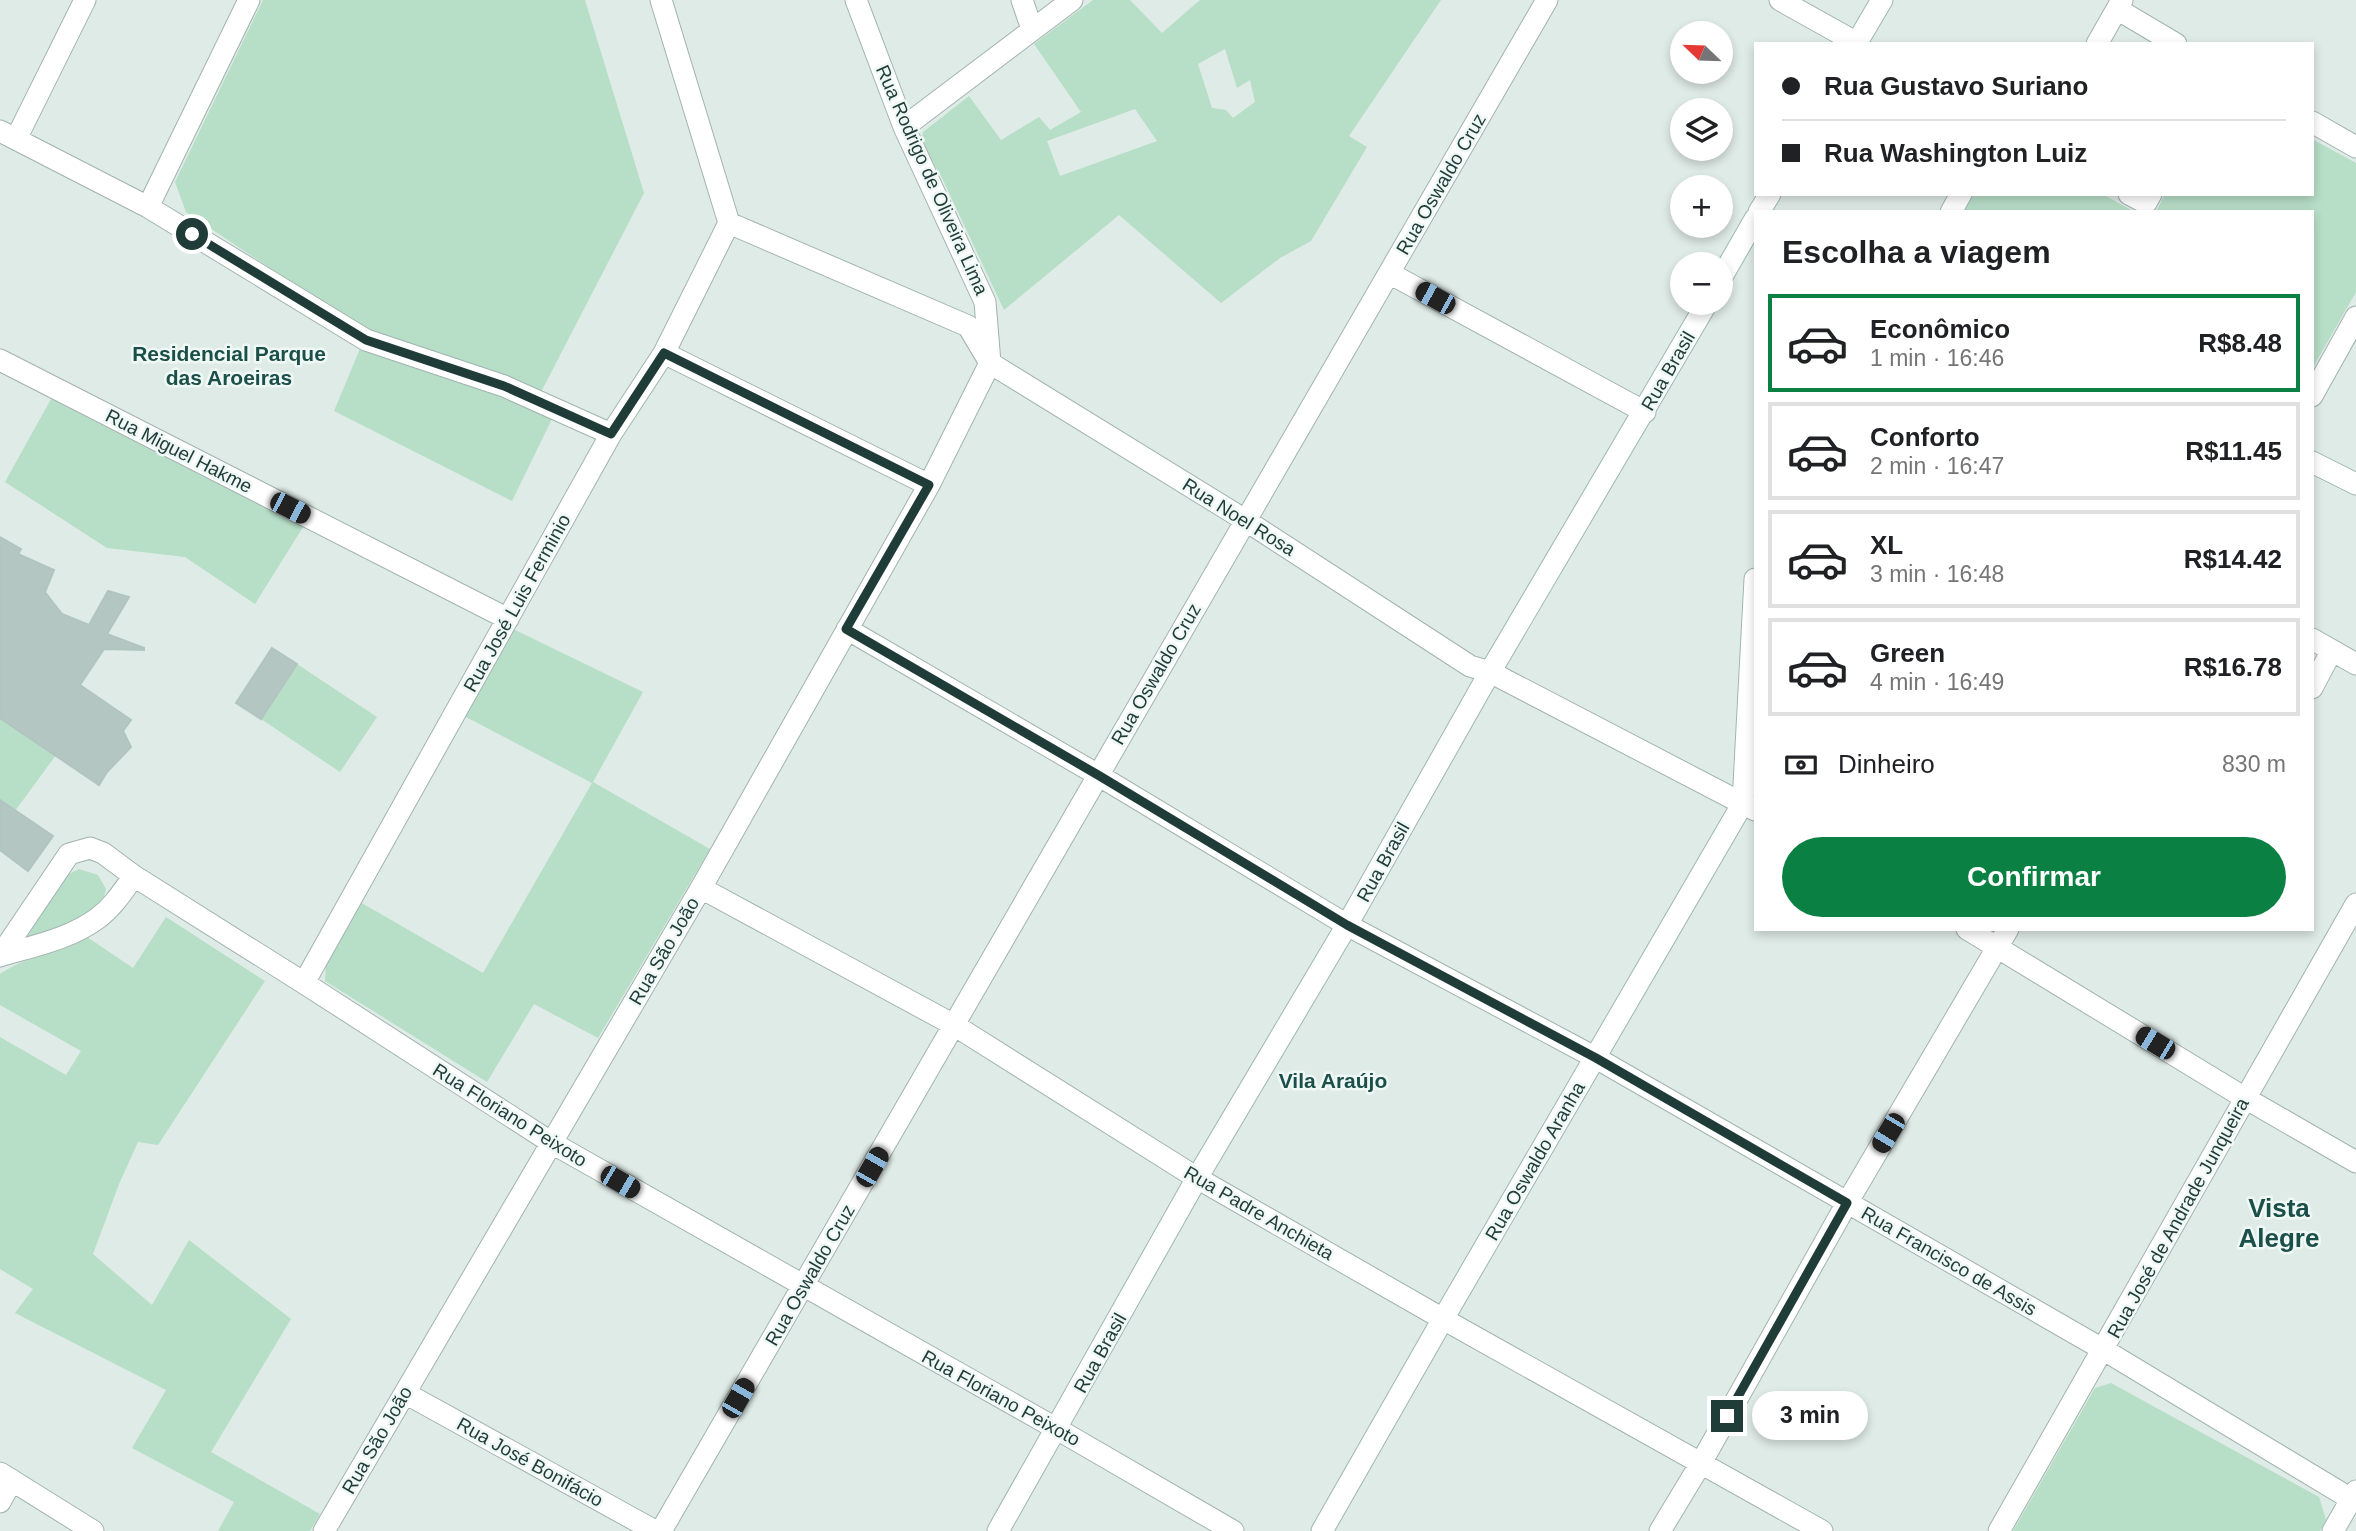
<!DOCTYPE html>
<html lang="pt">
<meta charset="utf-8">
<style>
body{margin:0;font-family:Arial,sans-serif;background:#f2f2f2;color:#202124;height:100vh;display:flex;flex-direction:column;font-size:26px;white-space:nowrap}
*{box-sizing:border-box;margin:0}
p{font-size:23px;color:#757577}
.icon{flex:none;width:38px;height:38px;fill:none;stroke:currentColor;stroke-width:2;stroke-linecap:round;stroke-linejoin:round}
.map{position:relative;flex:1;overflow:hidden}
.drawer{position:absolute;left:1754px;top:210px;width:560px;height:721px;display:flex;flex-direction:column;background:#fff;border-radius:0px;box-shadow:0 4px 10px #0003}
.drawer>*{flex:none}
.top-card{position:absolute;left:1754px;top:42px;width:560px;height:154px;border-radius:0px;box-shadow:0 4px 10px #0003;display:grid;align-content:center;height:154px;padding:0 28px;background:#fff}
.needle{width:46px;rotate:293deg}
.buttons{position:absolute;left:1670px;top:21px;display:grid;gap:14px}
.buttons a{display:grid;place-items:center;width:63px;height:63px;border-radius:50%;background:#fff;box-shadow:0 4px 10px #0003;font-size:35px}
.end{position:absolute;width:32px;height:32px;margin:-16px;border:9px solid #1f3c38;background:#fff;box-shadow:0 0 0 4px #fff}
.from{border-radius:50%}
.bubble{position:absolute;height:49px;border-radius:24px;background:#fff;box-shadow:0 4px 10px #0003;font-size:23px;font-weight:700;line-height:49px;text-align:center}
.car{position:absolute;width:21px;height:42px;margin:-21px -10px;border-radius:9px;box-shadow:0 0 5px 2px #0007;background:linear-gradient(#222 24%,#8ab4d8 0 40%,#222 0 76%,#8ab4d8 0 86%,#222 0)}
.top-card b{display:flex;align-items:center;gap:24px;height:66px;font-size:26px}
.top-card b+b{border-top:2px solid #e0e0e0}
.top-card i{width:18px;height:18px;background:#202124}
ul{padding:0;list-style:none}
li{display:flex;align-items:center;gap:21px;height:98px;margin:0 14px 10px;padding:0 14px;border:4px solid #e0e0e0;border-radius:0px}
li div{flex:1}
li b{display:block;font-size:26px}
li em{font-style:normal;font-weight:700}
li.selected{border-color:#0b8043}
li>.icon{width:63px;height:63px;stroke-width:1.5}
h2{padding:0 28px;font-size:32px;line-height:84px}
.pay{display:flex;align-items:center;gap:18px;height:77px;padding:0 28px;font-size:26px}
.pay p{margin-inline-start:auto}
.primary-button{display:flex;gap:14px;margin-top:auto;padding:14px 28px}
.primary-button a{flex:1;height:80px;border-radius:42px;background:#0b8043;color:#fff;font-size:28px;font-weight:700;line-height:80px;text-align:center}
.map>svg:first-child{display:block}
</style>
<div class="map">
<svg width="2356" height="1531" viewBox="0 0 2356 1531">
<rect width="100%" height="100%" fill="#dfebe7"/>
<path fill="#b7dec7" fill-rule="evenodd" d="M 263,0 L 585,0 L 644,193 L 540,394 L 367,333 L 186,212 L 175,182 Z
M 1093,0 L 1130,0 L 1162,33 L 1200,0 L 1441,0 L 1349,136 L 1367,147 L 1311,241 L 1280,258 L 1221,303 L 1119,215 L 1004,310 L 942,178 L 921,142 L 923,132 L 969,96 L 1001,140 L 1039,117 L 1050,130 L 1081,112 L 1034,44 ZM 1225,49 L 1237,88 L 1250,80 L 1255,102 L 1233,118 L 1226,110 L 1212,108 L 1198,64 ZM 1135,109 L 1157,141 L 1060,176 L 1047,141 Z
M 2312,139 L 2356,163 L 2356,292 L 2312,369 L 2312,212 L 2156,212 L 2165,194 L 2312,194 Z
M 1974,194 L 2102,194 L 2135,212 L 1964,212 Z
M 362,344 L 503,393 L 552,419 L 512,501 L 334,411 Z
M 51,399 L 303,527 L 255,604 L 185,557 L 107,548 L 5,482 Z
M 513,629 L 643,692 L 593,782 L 710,849 L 598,1038 L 534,1004 L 487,1082 L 325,981 L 326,963 L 360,902 L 483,973 L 592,783 L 464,716 Z
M 297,664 L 377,717 L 340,772 L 261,719 Z
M 0,718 L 56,755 L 15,811 L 0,800 Z
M 79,869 L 98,875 L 106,889 L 104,897 L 92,913 L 25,942 L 23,938 L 69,874 Z
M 166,917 L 265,981 L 158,1145 L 138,1142 L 119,1184 L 93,1254 L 152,1305 L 189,1240 L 291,1319 L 211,1452 L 320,1514 L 310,1531 L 218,1531 L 234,1502 L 132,1448 L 166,1390 L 15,1313 L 33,1289 L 0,1269 L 0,1037 L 66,1075 L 81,1051 L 0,1005 L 0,974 C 27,955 60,954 87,937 L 133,968 Z
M 2111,1383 L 2319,1497 L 2326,1520 L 2320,1531 L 2013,1531 L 2095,1388 Z"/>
<path fill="#b4c6c1" stroke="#b1c5c0" stroke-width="2" d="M 0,537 L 21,549 L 18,554 L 54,570 L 45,592 L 62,614 L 89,625 L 108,591 L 129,597 L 107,634 L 144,648 L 144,650 L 104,649 L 80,685 L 131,720 L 123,731 L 131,747 L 107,772 L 99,785 L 0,718 Z
M 272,648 L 297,664 L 261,719 L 236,703 Z
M 0,800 L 53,836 L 28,871 L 0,850 Z"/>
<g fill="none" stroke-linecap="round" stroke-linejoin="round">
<defs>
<path id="street" d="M 661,0 L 729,223
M 1022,0 L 1032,29
M 1780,0 L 1857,43
M 2117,9 L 2176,44
M 2097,44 L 2122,0
M 2312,122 L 2356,147
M 904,127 L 1072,0
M 0,131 L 148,207 L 366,340 L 504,386 L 611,434
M 16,139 L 85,0
M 2129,194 L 2146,203 L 2151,194
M 148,207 L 249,0
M 729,223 L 968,326 L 990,363 L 1245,520 L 1470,666 L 1490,672 L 1755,810
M 1389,273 L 1645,412
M 664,353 L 929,485
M 0,360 L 508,619
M 2312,396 L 2356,317
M 2312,462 L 2356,484
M 847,629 L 1098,775 L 1347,925 L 1596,1058 L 2104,1350 L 2356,1502
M 2312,639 L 2356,664
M 2312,688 L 2331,652
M 701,888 L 954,1025 L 1197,1178 L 1443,1319 L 1822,1531
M 1967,929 L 2245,1098 L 2356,1162
M 0,956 L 69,854 L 90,848 L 103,853 L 134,876 L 304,983 L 552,1143 L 1057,1429 L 1233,1531
M 0,956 C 33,946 70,939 98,918 C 113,907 123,891 134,876
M 304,983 L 611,434 L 664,353 L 729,223
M 405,1393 L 655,1531
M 0,1473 L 93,1531
M 0,1502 L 12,1480
M 324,1531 L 701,888 L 929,485 L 990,363 L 985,302 L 904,127 L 856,0
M 661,1531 L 1547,0
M 1660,1531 L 1701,1463 L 1847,1203 L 2008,929
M 1999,1531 L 2356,904
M 2333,1531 L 2356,1491"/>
<path id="secondary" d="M 1856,44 L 1882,0
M 1759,212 L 1770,194
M 1951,212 L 1961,194
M 1720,280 L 1755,219
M 998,1531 L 1197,1178 L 1347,925 L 1490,672 L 1707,303
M 1322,1531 L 1443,1319 L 1743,803 L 1755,579"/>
</defs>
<use href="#street" stroke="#a2b3af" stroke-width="23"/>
<use href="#secondary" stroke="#9db7b2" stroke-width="23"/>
<use href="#street" stroke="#fff" stroke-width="21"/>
<use href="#secondary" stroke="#fff" stroke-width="21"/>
</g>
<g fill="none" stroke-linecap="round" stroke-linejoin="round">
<path stroke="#1f3c38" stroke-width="9" d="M 192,234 L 366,340 L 504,386 L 611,434 L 664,353 L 929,485 L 846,629 L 1098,775 L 1347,925 L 1596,1058 L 1847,1203 L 1727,1416"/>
</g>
<g text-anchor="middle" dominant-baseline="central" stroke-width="5" stroke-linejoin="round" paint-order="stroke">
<g font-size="19" fill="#1f3c38" stroke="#f0f8f5">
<text transform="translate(932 180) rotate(66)">Rua Rodrigo de Oliveira Lima</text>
<text transform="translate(1441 184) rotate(-60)">Rua Oswaldo Cruz</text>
<text transform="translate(1668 371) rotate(-60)">Rua Brasil</text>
<text transform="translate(179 451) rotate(27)">Rua Miguel Hakme</text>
<text transform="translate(1239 517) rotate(32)">Rua Noel Rosa</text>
<text transform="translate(517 603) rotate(-61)">Rua José Luis Ferminio</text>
<text transform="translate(1156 674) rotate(-60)">Rua Oswaldo Cruz</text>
<text transform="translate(1383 862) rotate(-61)">Rua Brasil</text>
<text transform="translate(664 951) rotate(-60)">Rua São João</text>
<text transform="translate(510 1115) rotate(32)">Rua Floriano Peixoto</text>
<text transform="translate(1535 1161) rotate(-60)">Rua Oswaldo Aranha</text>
<text transform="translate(1259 1213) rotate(30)">Rua Padre Anchieta</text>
<text transform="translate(2178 1218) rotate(-61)">Rua José de Andrade Junqueira</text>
<text transform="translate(1949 1261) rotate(30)">Rua Francisco de Assis</text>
<text transform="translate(810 1275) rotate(-60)">Rua Oswaldo Cruz</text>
<text transform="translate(1100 1353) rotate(-61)">Rua Brasil</text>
<text transform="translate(1001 1398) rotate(29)">Rua Floriano Peixoto</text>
<text transform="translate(377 1440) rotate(-60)">Rua São João</text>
<text transform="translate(530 1462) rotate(29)">Rua José Bonifácio</text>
</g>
<g font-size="21" font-weight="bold" fill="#1b4f49" stroke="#f0f8f5">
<text x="229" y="353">Residencial Parque<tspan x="229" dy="24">das Aroeiras</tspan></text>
<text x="1333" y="1080">Vila Araújo</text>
</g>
<g font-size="26" font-weight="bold" fill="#1b4f49" stroke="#f0f8f5">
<text x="2279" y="1208">Vista<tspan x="2279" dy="30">Alegre</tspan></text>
</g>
</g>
</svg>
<div class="buttons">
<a><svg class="needle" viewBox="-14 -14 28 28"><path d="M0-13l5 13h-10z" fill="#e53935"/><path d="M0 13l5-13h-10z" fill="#757577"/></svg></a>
<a><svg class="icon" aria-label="layers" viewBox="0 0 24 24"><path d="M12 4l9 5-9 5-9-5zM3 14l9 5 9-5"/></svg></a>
<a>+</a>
<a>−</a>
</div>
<i class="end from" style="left:192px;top:234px"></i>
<i class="end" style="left:1727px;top:1416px"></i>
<div class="bubble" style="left:1752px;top:1391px;width:116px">3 min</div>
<i class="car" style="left:1435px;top:298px;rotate:299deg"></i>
<i class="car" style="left:290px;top:508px;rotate:117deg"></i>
<i class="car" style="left:2155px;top:1043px;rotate:301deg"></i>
<i class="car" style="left:1888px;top:1133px;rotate:211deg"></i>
<i class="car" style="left:872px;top:1167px;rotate:30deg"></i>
<i class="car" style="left:620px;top:1182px;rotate:120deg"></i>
<i class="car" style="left:738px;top:1398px;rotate:30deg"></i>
<div class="top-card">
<b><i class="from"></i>Rua Gustavo Suriano</b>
<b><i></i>Rua Washington Luiz</b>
</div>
<section class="drawer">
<h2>Escolha a viagem</h2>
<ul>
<li class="selected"><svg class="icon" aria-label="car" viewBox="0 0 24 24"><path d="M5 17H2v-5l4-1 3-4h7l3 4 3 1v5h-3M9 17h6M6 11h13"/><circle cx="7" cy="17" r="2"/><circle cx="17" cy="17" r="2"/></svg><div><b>Econômico</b><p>1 min · 16:46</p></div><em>R$8.48</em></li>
<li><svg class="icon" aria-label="car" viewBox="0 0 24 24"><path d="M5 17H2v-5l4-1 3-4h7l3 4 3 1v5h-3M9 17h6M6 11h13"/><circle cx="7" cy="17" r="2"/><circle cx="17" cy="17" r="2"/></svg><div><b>Conforto</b><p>2 min · 16:47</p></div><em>R$11.45</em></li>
<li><svg class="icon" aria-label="car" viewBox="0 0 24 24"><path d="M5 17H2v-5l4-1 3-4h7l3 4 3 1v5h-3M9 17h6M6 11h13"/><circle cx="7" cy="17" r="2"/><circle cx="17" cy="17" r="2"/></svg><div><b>XL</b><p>3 min · 16:48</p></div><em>R$14.42</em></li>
<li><svg class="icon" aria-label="car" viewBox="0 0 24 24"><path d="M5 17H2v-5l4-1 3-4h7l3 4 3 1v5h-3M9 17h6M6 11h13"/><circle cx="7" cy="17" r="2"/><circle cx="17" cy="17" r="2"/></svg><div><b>Green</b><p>4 min · 16:49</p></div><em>R$16.78</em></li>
</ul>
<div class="pay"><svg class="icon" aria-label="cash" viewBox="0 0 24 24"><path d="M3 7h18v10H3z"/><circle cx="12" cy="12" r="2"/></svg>Dinheiro<p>830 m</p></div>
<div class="primary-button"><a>Confirmar</a></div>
</section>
</div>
